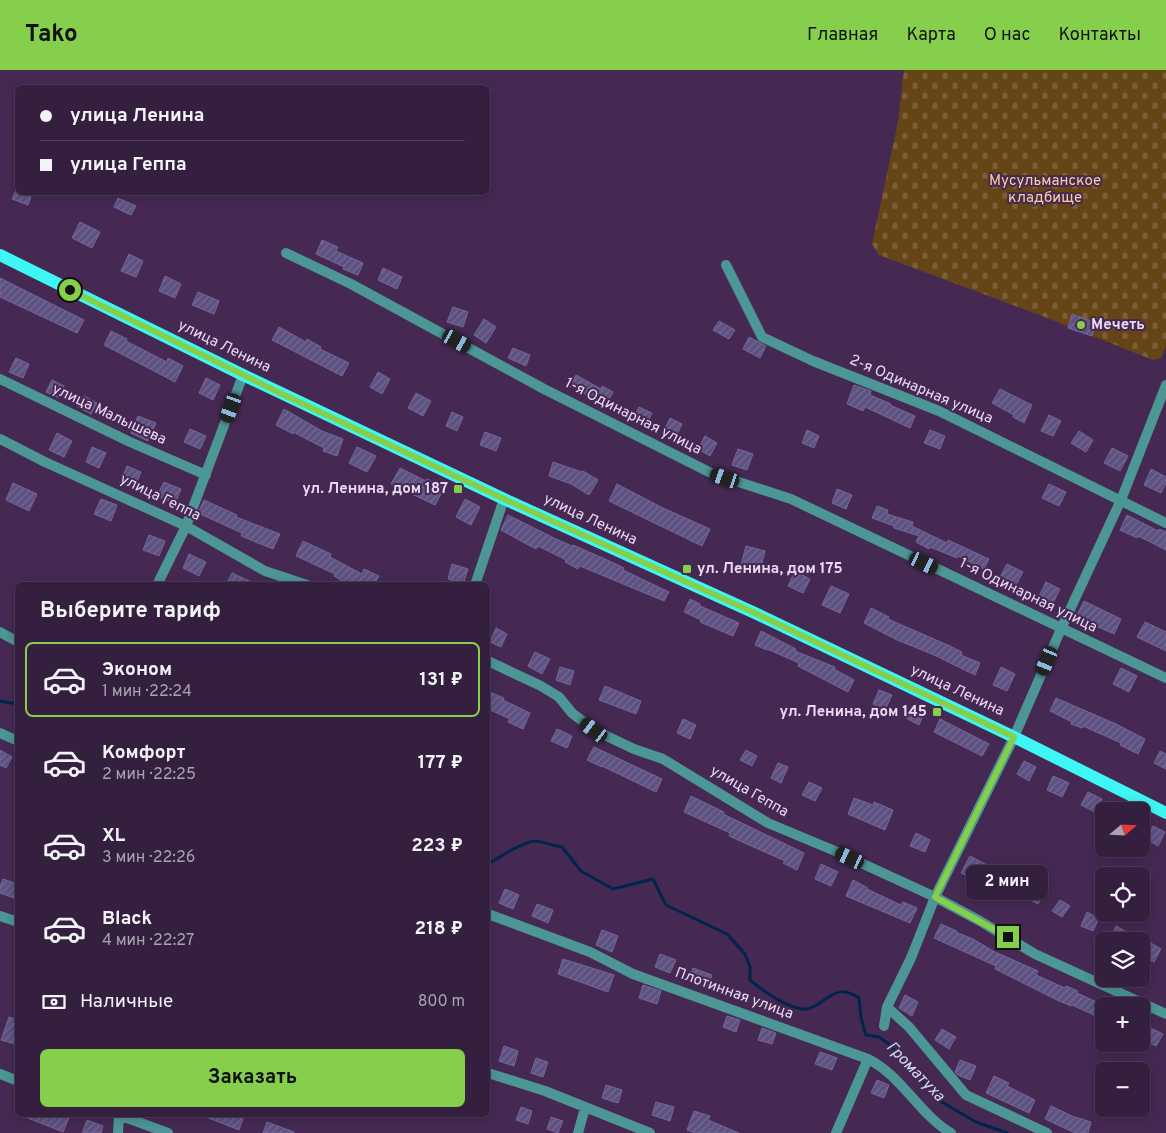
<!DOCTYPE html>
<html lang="ru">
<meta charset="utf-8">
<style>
body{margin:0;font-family:Overpass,sans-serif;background:#3c2745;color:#f1f3f6;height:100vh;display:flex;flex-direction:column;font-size:19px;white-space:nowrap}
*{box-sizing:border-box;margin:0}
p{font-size:16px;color:#a9a2b0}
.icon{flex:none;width:28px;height:28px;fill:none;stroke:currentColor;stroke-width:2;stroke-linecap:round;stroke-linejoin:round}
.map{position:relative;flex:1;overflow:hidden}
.drawer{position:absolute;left:15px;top:512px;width:475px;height:535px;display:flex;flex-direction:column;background:#341f3e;border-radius:8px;box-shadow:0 2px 12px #0003,0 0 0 1px #4e3d58}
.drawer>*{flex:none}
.banner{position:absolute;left:15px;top:15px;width:475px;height:110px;border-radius:8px;box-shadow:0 2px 12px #0003,0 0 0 1px #4e3d58;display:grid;align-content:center;height:110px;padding:0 25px;background:#341f3e}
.needle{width:32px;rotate:71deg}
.controls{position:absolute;left:1095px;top:732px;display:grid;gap:10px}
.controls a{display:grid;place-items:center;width:55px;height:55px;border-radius:8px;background:#341f3e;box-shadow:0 2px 12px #0003,0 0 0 1px #4e3d58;font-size:25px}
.end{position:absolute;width:22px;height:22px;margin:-11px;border:6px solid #86cf4c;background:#111;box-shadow:0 0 0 2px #111}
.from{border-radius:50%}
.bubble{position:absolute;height:35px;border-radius:8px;background:#341f3e;box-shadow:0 2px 12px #0003,0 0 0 1px #4e3d58;font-size:16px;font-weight:700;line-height:35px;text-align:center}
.car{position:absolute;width:15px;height:30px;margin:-15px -8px;border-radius:6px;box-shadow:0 0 4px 1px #0007;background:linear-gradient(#222 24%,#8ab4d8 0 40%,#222 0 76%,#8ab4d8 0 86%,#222 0)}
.banner b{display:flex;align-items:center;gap:18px;height:48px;font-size:19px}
.banner b+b{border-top:1px solid #4e3d58}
.banner i{width:12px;height:12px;background:#f1f3f6}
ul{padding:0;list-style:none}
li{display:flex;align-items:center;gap:15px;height:75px;margin:0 10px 8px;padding:0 15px;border:2px solid transparent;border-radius:8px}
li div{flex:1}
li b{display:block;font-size:19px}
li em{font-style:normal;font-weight:700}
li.current{border-color:#86cf4c}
li>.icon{width:45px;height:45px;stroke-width:1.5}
h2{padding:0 25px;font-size:22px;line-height:60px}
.pay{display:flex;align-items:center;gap:12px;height:55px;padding:0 25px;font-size:19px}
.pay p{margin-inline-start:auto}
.cta{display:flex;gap:10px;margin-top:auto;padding:10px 25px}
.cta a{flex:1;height:58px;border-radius:8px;background:#86cf4c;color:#111;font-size:20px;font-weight:700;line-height:58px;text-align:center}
header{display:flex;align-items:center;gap:30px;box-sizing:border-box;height:70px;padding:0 25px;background:#86cf4c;color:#111}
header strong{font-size:24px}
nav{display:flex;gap:28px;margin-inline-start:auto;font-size:18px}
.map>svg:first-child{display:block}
</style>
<header>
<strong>Tako</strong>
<nav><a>Главная</a><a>Карта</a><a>О нас</a><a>Контакты</a></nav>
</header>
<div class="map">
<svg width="1166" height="1063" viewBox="0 0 1166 1063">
<defs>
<pattern id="cemetery-stones" width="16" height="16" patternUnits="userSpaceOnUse" patternTransform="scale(1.25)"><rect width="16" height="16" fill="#654516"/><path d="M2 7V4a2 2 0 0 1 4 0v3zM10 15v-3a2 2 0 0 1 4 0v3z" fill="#7b5f38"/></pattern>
<pattern id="building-hatch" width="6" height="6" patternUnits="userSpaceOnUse" patternTransform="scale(1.25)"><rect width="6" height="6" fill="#5c5181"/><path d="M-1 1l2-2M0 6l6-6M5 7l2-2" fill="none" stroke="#746993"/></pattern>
</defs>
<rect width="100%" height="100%" fill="#452953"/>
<path fill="url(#cemetery-stones)" d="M 904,0 L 1166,0 L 1166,276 L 1161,288 L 1153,290 L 1042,246 L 879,185 L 872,174 L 898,52 Z"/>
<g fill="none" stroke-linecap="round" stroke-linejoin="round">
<path stroke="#00254d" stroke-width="3" d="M 0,631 L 18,634
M 488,794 C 500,787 522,772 535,771 C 542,771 553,776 562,777 L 581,801 L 613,819 L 653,809 L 666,835 L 727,864 L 745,884 L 750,897 L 750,910 C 763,921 790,941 808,939 C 809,939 814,936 815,936 C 832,926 839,914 859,928 L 861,948 L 866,965 L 879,967 L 889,974 L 940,1031 L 976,1052 L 1007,1063"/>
</g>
<path fill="url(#building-hatch)" stroke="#726798" d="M 16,120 L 31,127 L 28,135 L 12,129 Z
M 118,128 L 136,136 L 131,145 L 114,137 Z
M 80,152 L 100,162 L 92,178 L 72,168 Z
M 322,170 L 338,177 L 336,181 L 363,193 L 358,205 L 343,199 L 344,197 L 316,184 Z
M 129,184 L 143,191 L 136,207 L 121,201 Z
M 383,198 L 402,207 L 397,219 L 378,210 Z
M 165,206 L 181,214 L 175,228 L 159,221 Z
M 0,208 L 84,250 L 77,263 L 0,227 Z
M 198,222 L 219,231 L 214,244 L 192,235 Z
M 453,237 L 468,242 L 463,257 L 447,252 Z
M 1072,244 L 1096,253 L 1092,266 L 1068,258 Z
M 484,249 L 496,257 L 486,273 L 474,265 Z
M 719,251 L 735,260 L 729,269 L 713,260 Z
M 279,257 L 306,272 L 307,269 L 321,277 L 320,279 L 349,293 L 342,306 L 272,270 Z
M 111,261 L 127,269 L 126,271 L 167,292 L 168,288 L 183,296 L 175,312 L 104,275 Z
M 749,267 L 766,276 L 760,288 L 743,279 Z
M 513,278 L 530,285 L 526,296 L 508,288 Z
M 16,288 L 29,294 L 23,308 L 9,302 Z
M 378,302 L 390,309 L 382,324 L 370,317 Z
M 576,305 L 601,319 L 602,316 L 613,322 L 606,335 L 570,316 Z
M 206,308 L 220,315 L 213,330 L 199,323 Z
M 52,310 L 64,316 L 59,328 L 46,322 Z
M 854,315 L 871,321 L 870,325 L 891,334 L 890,335 L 915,346 L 910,358 L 865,337 L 863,341 L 847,334 Z
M 1000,319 L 1032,335 L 1024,353 L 1013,347 L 1014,345 L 992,333 Z
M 416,323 L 431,331 L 423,346 L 408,338 Z
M 84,326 L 97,333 L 91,344 L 78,337 Z
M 639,337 L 652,343 L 646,355 L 633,349 Z
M 284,339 L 322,361 L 343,369 L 337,386 L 323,381 L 324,378 L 293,362 L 293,364 L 276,355 Z
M 452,342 L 463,347 L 457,361 L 446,356 Z
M 1049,345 L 1061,351 L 1053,366 L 1041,361 Z
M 138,346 L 156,353 L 148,371 L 131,363 Z
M 670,348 L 682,354 L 675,369 L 663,363 Z
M 190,359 L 206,366 L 200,379 L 184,372 Z
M 807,360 L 819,366 L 814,378 L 802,373 Z
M 930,360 L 945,366 L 940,379 L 924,373 Z
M 1079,361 L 1093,370 L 1086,382 L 1071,373 Z
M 485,362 L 501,368 L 496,381 L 480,375 Z
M 57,363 L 72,371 L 64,387 L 49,380 Z
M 705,366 L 717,373 L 710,386 L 698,379 Z
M 92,377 L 106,383 L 99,398 L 86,392 Z
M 357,377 L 376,386 L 367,402 L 349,393 Z
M 1112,378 L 1128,386 L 1120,401 L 1104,393 Z
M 738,379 L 753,384 L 747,400 L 732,395 Z
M 553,392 L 582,402 L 583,401 L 598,410 L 589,425 L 571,414 L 549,406 Z
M 127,396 L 141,402 L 134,419 L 120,413 Z
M 400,398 L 426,411 L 427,409 L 444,418 L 435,435 L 391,414 Z
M 1151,399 L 1166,407 L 1166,413 L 1161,423 L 1144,415 Z
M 164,412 L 181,419 L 175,434 L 157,426 Z
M 13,413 L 37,424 L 29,441 L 6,430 Z
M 617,414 L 663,438 L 710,459 L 702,476 L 609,431 Z
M 1049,414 L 1066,422 L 1059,436 L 1042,428 Z
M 837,419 L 852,425 L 846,439 L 832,433 Z
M 101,429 L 117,435 L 111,451 L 94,444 Z
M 465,429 L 480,437 L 471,455 L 456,447 Z
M 204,430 L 237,445 L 236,447 L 280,464 L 273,479 L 241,466 L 242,463 L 198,443 Z
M 877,436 L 888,440 L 887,444 L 913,452 L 912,456 L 947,473 L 948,470 L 989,489 L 984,499 L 958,486 L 957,488 L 930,477 L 929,479 L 916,472 L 919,466 L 894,458 L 894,456 L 872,448 Z
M 508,445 L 556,469 L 572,476 L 573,475 L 605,489 L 624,498 L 623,500 L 669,522 L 664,531 L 580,496 L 578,499 L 565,492 L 566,490 L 538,476 L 536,479 L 521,471 L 501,460 Z
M 1127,445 L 1158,461 L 1159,459 L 1166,462 L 1166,480 L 1138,466 L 1137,468 L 1120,460 Z
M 149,465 L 165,471 L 159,486 L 143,480 Z
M 303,471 L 331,484 L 330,487 L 362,504 L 364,499 L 379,506 L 374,515 L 358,515 L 346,509 L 344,512 L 334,506 L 335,504 L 296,486 Z
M 746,476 L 765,481 L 760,500 L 741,495 Z
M 189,484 L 206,492 L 199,506 L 183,498 Z
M 452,494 L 468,499 L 463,514 L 448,509 Z
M 1007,494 L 1023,502 L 1016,515 L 1000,507 Z
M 795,501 L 810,509 L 803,523 L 788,516 Z
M 232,503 L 258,515 L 226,515 Z
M 1046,512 L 1060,519 L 1052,535 L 1038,528 Z
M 831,516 L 849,524 L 840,543 L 822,535 Z
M 690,529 L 700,534 L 700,536 L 739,553 L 733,566 L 700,552 L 701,550 L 684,542 Z
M 1084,531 L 1121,549 L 1114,564 L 1076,547 Z
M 871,538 L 889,547 L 888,549 L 950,576 L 962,582 L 961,585 L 980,593 L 975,605 L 934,585 L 895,569 L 864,553 Z
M 1145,552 L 1166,562 L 1166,581 L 1137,567 Z
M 496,558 L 507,564 L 501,577 L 490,572 Z
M 761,561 L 796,579 L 795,581 L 835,597 L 834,599 L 854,610 L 848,622 L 798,596 L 799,593 L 767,579 L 767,580 L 755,575 Z
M 535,582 L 550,589 L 542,604 L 528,596 Z
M 560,597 L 574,601 L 570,615 L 556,610 Z
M 1001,597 L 1015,604 L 1007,621 L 993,615 Z
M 1121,598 L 1137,606 L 1129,622 L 1113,614 Z
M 605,616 L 641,631 L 636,644 L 599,630 Z
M 879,620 L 892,625 L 885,640 L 873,634 Z
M 490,622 L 504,628 L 503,630 L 530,643 L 523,659 L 508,652 L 510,649 L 488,639 L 488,627 Z
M 1056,628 L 1116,654 L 1145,669 L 1138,684 L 1120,675 L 1121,673 L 1083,656 L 1082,658 L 1071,654 L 1072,652 L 1050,641 Z
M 912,635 L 925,641 L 919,655 L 906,648 Z
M 683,649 L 696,655 L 690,669 L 677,663 Z
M 940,649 L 989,674 L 982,686 L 934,662 Z
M 557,659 L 572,666 L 567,678 L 551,671 Z
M 594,677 L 662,709 L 656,722 L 602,696 L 602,697 L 587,690 Z
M 0,680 L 12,687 L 6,698 L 0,695 Z
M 746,680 L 757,686 L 752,696 L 740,690 Z
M 1160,681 L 1166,684 L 1166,699 L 1154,693 Z
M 1024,691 L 1036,697 L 1029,711 L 1017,704 Z
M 778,693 L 788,697 L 781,713 L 771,708 Z
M 1053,706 L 1069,713 L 1062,727 L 1047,720 Z
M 809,712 L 822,718 L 815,731 L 802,725 Z
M 1088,722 L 1102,729 L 1095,742 L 1081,735 Z
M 691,726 L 724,742 L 723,744 L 804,783 L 797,800 L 783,793 L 785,791 L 729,766 L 730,763 L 684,742 Z
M 854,728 L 873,735 L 874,732 L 893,740 L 885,760 L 848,744 Z
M 1153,756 L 1165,762 L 1158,776 L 1146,769 Z
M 916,763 L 930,770 L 925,782 L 910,776 Z
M 970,786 L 987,795 L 979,811 L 961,803 Z
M 821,794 L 838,802 L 831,816 L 815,809 Z
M 1012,800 L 1027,807 L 1025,811 L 1045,821 L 1038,834 L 1026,828 L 1027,826 L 1004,816 Z
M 3,809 L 18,814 L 14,828 L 0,823 L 0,816 Z
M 853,810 L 868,818 L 867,819 L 901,835 L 903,832 L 917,838 L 910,853 L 846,826 Z
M 505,819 L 519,825 L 513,839 L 499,833 Z
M 1060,830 L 1070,836 L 1062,847 L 1052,841 Z
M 537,834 L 553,840 L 548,853 L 532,846 Z
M 1087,842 L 1099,848 L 1093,861 L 1081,856 Z
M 941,854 L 957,861 L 956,862 L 973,869 L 993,881 L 1038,901 L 1036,905 L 1065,918 L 1066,916 L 1078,921 L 1077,923 L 1101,934 L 1096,946 L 1072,935 L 1071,936 L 1059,931 L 995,899 L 996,896 L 934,868 Z
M 1116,856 L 1127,862 L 1122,871 L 1115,871 L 1110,869 Z
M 602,860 L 618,866 L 612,882 L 596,875 Z
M 1151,873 L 1161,879 L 1154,892 L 1144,886 Z
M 660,884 L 676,890 L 670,903 L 655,897 Z
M 563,889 L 614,905 L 608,922 L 558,904 Z
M 693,898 L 712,905 L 707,917 L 688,910 Z
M 643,915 L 661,921 L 657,934 L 639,928 Z
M 905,925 L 918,932 L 912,946 L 899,938 Z
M 727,946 L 740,950 L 736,962 L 723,957 Z
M 9,947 L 18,950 L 18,975 L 1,970 Z
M 1141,953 L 1163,964 L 1156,976 L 1141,969 Z
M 762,958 L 776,963 L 772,974 L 758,970 Z
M 942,959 L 956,967 L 949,979 L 935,970 Z
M 504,976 L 518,981 L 514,996 L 499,991 Z
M 820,982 L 837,988 L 832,1000 L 815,994 Z
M 536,988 L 548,992 L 543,1007 L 531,1003 Z
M 960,990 L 976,996 L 970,1010 L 958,1005 L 955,1002 Z
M 994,1006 L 1009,1013 L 1007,1016 L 1035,1030 L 1029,1043 L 986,1023 Z
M 877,1010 L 889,1015 L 884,1028 L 871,1023 Z
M 606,1015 L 622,1020 L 618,1033 L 602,1028 Z
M 656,1032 L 674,1037 L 670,1051 L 652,1045 Z
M 1051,1036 L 1072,1046 L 1091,1052 L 1088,1063 L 1075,1063 L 1045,1049 Z
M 521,1037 L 532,1041 L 528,1054 L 516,1050 Z
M 694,1041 L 710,1046 L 708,1050 L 739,1063 L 696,1063 L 687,1060 Z
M 20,1045 L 70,1045 L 63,1062 Z
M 201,1045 L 234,1045 L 243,1049 L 239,1060 Z
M 551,1047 L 563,1051 L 558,1063 L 547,1059 Z
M 87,1050 L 103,1056 L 101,1063 L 82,1063 Z
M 267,1052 L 294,1062 L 294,1063 L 263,1063 Z"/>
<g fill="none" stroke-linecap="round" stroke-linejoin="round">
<path stroke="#4c9695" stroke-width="10" d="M 286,183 L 351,214 L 544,319 L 711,403 L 791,429 L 1166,608
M 726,195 L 762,267 L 813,291 L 939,341 L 1166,453
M 0,309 L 130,372 L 206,405
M 0,369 L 45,392 L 186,456 L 265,501 L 307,515
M 157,515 L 186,456 L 243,305
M 475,515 L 504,429
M 0,562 L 18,572
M 488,591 L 541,616 L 559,627 L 572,643 L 594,660 L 634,679 L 663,689 L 768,753 L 835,781 L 935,827 L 980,851 L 1035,884 L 1166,944
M 0,663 L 18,671
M 488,844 L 590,882 L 633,904 L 868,989 C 901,1005 919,1044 951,1063
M 0,846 L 18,852
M 887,937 L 909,957 L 966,1025 L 1047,1063
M 884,956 L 887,937 L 911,888 L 935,827 L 1014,667 L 1061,559 L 1121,430 L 1166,315
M 488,1003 L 545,1021 L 650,1063
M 0,1004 L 18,1011
M 119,1045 L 168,1063
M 118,1063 L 119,1045
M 578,1063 L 585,1038
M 836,1063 L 868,989"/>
<path stroke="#3ef6f4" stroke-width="12" d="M 0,185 L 243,305 L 504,429 L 757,544 L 1014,667 L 1166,743"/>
</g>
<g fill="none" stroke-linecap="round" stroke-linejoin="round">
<path stroke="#86cf4c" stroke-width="6" d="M 70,220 L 278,322 L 504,429 L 757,544 L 1014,667 L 935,827 L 1008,867"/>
</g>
<g fill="#86cf4c" stroke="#452953" stroke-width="2">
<circle cx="1081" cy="255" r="5"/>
<rect x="453" y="414" width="10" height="10" rx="2.5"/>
<rect x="682" y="494" width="10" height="10" rx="2.5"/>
<rect x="932" y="637" width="10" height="10" rx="2.5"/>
</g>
<g text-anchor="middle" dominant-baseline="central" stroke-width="4" stroke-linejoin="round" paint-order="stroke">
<g font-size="15" fill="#f7cf9b" stroke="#452953">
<text x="1045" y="111">Мусульманское<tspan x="1045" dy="17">кладбище</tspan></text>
</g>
<g font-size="15" font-weight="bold" fill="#ead9f3" stroke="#452953" text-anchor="start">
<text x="1091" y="255">Мечеть</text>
<text x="448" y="419" text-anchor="end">ул. Ленина, дом 187</text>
<text x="697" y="499">ул. Ленина, дом 175</text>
<text x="927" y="642" text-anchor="end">ул. Ленина, дом 145</text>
</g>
<g font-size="15" fill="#ead9f3" stroke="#452953">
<text transform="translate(224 277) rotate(26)">улица Ленина</text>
<text transform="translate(921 320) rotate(23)">2-я Одинарная улица</text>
<text transform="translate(109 345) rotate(25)">улица Малышева</text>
<text transform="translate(633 347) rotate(27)">1-я Одинарная улица</text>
<text transform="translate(160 428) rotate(26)">улица Геппа</text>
<text transform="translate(590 450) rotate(25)">улица Ленина</text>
<text transform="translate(1028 526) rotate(26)">1-я Одинарная улица</text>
<text transform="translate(957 621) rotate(25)">улица Ленина</text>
<text transform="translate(749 722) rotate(30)">улица Геппа</text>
<text transform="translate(734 924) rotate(20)">Плотинная улица</text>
</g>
<g font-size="16" font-style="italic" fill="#d1dfef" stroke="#452953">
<text transform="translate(915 1002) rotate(46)">Громатуха</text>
</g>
</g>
</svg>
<div class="controls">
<a><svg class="needle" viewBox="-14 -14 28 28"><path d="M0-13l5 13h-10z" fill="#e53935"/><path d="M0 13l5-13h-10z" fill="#a9a2b0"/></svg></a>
<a><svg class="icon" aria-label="locate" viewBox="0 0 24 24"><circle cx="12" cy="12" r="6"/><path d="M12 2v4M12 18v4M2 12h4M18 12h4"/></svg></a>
<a><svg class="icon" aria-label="layers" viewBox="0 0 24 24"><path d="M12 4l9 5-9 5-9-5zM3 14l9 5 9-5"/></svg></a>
<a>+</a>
<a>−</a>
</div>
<i class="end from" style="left:70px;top:220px"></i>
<i class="end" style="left:1008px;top:867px"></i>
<div class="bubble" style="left:966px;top:795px;width:82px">2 мин</div>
<i class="car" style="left:457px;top:271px;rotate:119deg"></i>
<i class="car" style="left:231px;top:338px;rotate:200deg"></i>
<i class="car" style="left:725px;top:408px;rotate:289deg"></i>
<i class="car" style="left:924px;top:493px;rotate:116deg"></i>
<i class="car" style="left:1047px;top:591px;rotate:203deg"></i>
<i class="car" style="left:594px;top:660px;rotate:307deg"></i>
<i class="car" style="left:850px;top:788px;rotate:295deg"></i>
<div class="banner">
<b><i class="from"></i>улица Ленина</b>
<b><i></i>улица Геппа</b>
</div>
<section class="drawer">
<h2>Выберите тариф</h2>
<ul>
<li class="current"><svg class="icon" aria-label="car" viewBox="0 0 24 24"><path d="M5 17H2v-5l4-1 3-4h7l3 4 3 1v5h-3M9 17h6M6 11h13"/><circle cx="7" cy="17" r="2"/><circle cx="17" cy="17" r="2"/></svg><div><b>Эконом</b><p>1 мин · 22:24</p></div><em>131 ₽</em></li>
<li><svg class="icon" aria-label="car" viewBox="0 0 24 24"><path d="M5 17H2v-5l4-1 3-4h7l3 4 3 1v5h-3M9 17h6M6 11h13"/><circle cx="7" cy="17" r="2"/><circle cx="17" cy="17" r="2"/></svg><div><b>Комфорт</b><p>2 мин · 22:25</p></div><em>177 ₽</em></li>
<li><svg class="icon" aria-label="car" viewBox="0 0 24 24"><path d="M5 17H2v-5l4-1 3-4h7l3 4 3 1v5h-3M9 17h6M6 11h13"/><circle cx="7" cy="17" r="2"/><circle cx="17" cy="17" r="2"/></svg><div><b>XL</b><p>3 мин · 22:26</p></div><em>223 ₽</em></li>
<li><svg class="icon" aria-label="car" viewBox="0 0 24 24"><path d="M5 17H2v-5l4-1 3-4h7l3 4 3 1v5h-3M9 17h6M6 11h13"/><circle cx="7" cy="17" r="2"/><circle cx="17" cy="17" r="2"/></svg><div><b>Black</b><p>4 мин · 22:27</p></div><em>218 ₽</em></li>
</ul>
<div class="pay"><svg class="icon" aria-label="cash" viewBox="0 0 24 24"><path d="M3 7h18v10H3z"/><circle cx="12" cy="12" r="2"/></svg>Наличные<p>800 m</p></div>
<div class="cta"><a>Заказать</a></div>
</section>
</div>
